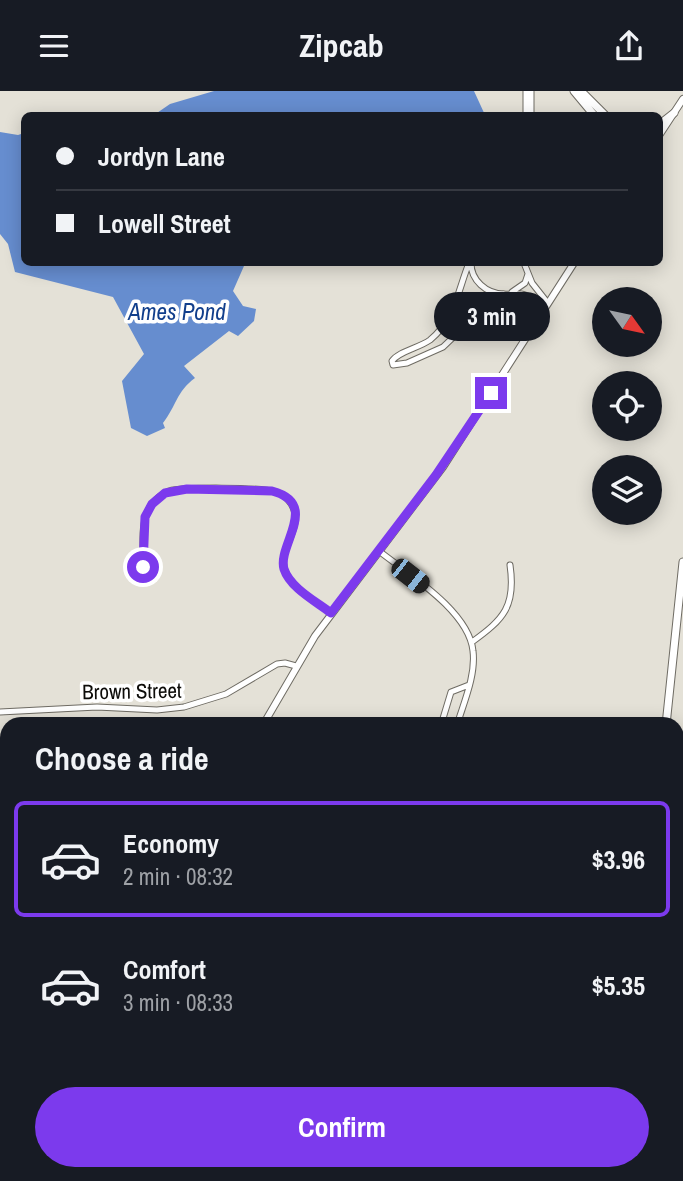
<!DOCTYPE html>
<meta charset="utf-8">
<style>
body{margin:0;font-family:"Archivo Narrow",sans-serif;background:#20242c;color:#f1f3f6;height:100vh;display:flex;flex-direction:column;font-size:26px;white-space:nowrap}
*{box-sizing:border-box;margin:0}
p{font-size:23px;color:#9ea1a6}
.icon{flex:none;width:38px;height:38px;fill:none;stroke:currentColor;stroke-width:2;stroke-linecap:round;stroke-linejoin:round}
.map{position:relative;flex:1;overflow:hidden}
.side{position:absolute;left:0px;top:626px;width:684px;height:464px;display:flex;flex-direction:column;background:#171b24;border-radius:21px 21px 0 0;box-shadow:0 4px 18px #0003}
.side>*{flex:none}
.hud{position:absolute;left:21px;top:21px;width:642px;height:154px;border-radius:10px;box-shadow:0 4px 18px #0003;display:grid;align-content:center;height:154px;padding:0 35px;background:#171b24}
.needle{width:46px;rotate:123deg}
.controls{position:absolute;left:592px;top:196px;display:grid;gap:14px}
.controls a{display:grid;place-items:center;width:70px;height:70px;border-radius:50%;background:#171b24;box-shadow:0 4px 18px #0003;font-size:35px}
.end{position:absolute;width:32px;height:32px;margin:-16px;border:9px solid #7c3aed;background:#fff;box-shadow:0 0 0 4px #fff}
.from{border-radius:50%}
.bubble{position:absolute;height:49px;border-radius:24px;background:#171b24;box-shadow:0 4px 18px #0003;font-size:23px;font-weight:700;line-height:49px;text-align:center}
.car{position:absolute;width:21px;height:42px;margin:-21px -10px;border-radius:9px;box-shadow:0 0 5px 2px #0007;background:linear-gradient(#222 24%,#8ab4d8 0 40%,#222 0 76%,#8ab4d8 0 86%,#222 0)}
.hud b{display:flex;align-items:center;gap:24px;height:66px;font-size:26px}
.hud b+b{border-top:2px solid #363941}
.hud i{width:18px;height:18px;background:#f1f3f6}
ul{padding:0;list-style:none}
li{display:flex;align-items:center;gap:21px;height:116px;margin:0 14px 10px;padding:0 21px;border:4px solid transparent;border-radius:10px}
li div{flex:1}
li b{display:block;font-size:26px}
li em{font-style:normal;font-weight:700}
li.current{border-color:#7c3aed}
li>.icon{width:63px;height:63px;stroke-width:1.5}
h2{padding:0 35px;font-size:32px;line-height:84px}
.action{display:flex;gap:14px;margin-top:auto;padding:14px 35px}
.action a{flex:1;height:80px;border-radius:42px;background:#7c3aed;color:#fff;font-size:28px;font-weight:700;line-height:80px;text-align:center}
header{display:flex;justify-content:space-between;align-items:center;height:91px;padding:0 35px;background:#171b24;font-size:32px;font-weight:700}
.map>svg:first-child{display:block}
</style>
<header><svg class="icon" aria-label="menu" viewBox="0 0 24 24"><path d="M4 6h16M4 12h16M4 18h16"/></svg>Zipcab<svg class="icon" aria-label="share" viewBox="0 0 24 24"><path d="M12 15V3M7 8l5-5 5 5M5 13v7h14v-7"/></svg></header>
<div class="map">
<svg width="683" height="1090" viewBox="0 0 683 1090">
<rect width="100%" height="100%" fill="#e4e1d7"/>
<path fill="#85c793" d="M 7,821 L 7,930 L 0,926 L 0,843 Z
M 539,1083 L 598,1083 L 597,1090 L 541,1090 Z"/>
<path fill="#668dcf" d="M 214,0 L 474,0 L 485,24 L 154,24 L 170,13 Z
M 0,41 L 18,44 L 24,42 L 24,172 L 251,172 L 244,175 L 233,200 L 243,215 L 256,218 L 254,230 L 238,245 L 229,240 L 184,275 L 195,287 C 176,301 177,314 163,332 L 165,337 L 147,345 L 131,337 L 122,290 L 144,263 L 113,206 L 15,181 L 8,153 L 0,143 Z"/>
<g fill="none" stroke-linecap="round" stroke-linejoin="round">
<defs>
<path id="minor" d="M 526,0 L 526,24
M 531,0 L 531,24
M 469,172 C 458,199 455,229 430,249 C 419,257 399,260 392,270 L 393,274 L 407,272 L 443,256 L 488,213 L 503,203
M 471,172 C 471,189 486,203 504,203 C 509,204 515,202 521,203 C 531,205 537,211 547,211
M 524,172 L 532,192 L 547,211
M 512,201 L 525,192 L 528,183
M 379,460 C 408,483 469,520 473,560 C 476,584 464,611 457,634
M 143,476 C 144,456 139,430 152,413 C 156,408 162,403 169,400 C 182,396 261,396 275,401 C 280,402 285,405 288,409 C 311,434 272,459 287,484 C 295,500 317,511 331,522
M 472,551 C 504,528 516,515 510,474
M 0,621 L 97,616 L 157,619 L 184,616 L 226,603 L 277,573 L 285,572 L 296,575
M 441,634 L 451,601 L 469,594
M 677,913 L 683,910
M 481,1090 L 486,1083"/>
<path id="major" d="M 660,43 L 683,8
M 263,634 L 315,545 L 443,376 L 574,172
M 3,1090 L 7,1083"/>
<path id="highway" d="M 574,0 L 594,24
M 581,0 L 605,24
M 660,33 L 674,22
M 666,634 L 683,471
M 677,994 L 683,937
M 624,1090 L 624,1083
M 669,1090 L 669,1083"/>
</defs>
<use href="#minor" stroke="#6f6c64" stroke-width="7"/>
<use href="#major" stroke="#6f6c64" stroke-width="8"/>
<use href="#highway" stroke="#6f6c64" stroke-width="9"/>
<use href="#minor" stroke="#fff" stroke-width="5"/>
<use href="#major" stroke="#fff" stroke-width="6"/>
<use href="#highway" stroke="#fff" stroke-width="7"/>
</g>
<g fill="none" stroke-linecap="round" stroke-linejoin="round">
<path stroke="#7c3aed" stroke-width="9" d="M 143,476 L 145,426 L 152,413 L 165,402 L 187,398 L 272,400 C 321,413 277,454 284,478 C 290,497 317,511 331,522 L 436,384 L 491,302"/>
</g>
<g text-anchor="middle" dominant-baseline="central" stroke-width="7" stroke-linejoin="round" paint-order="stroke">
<g font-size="21" fill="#0d0c09" stroke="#fff">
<text transform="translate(132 600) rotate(-1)">Brown Street</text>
</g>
<g font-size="23" font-style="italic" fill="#123f8c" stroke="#fff">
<text x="177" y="220">Ames Pond</text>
</g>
</g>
</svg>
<div class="controls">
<a><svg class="needle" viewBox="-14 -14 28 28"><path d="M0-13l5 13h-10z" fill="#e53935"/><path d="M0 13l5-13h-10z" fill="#9ea1a6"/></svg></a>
<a><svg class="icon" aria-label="locate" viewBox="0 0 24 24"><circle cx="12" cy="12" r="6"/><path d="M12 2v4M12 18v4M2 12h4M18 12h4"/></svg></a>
<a><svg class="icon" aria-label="layers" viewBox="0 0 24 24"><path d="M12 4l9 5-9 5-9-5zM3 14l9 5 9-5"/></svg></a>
</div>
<i class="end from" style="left:143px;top:476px"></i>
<i class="end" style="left:491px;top:302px"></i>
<div class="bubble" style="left:434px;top:201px;width:116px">3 min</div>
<i class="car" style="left:410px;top:485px;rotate:128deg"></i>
<div class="hud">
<b><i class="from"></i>Jordyn Lane</b>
<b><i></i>Lowell Street</b>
</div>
<section class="side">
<h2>Choose a ride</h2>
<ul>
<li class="current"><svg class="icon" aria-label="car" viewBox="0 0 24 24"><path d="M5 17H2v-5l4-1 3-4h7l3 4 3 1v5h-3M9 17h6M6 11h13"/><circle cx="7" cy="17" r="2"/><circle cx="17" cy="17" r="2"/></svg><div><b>Economy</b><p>2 min · 08:32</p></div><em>$3.96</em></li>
<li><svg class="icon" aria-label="car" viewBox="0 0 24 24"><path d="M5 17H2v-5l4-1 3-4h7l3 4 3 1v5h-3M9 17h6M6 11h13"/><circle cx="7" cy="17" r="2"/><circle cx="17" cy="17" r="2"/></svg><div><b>Comfort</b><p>3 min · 08:33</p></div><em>$5.35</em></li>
</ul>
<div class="action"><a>Confirm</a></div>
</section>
</div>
